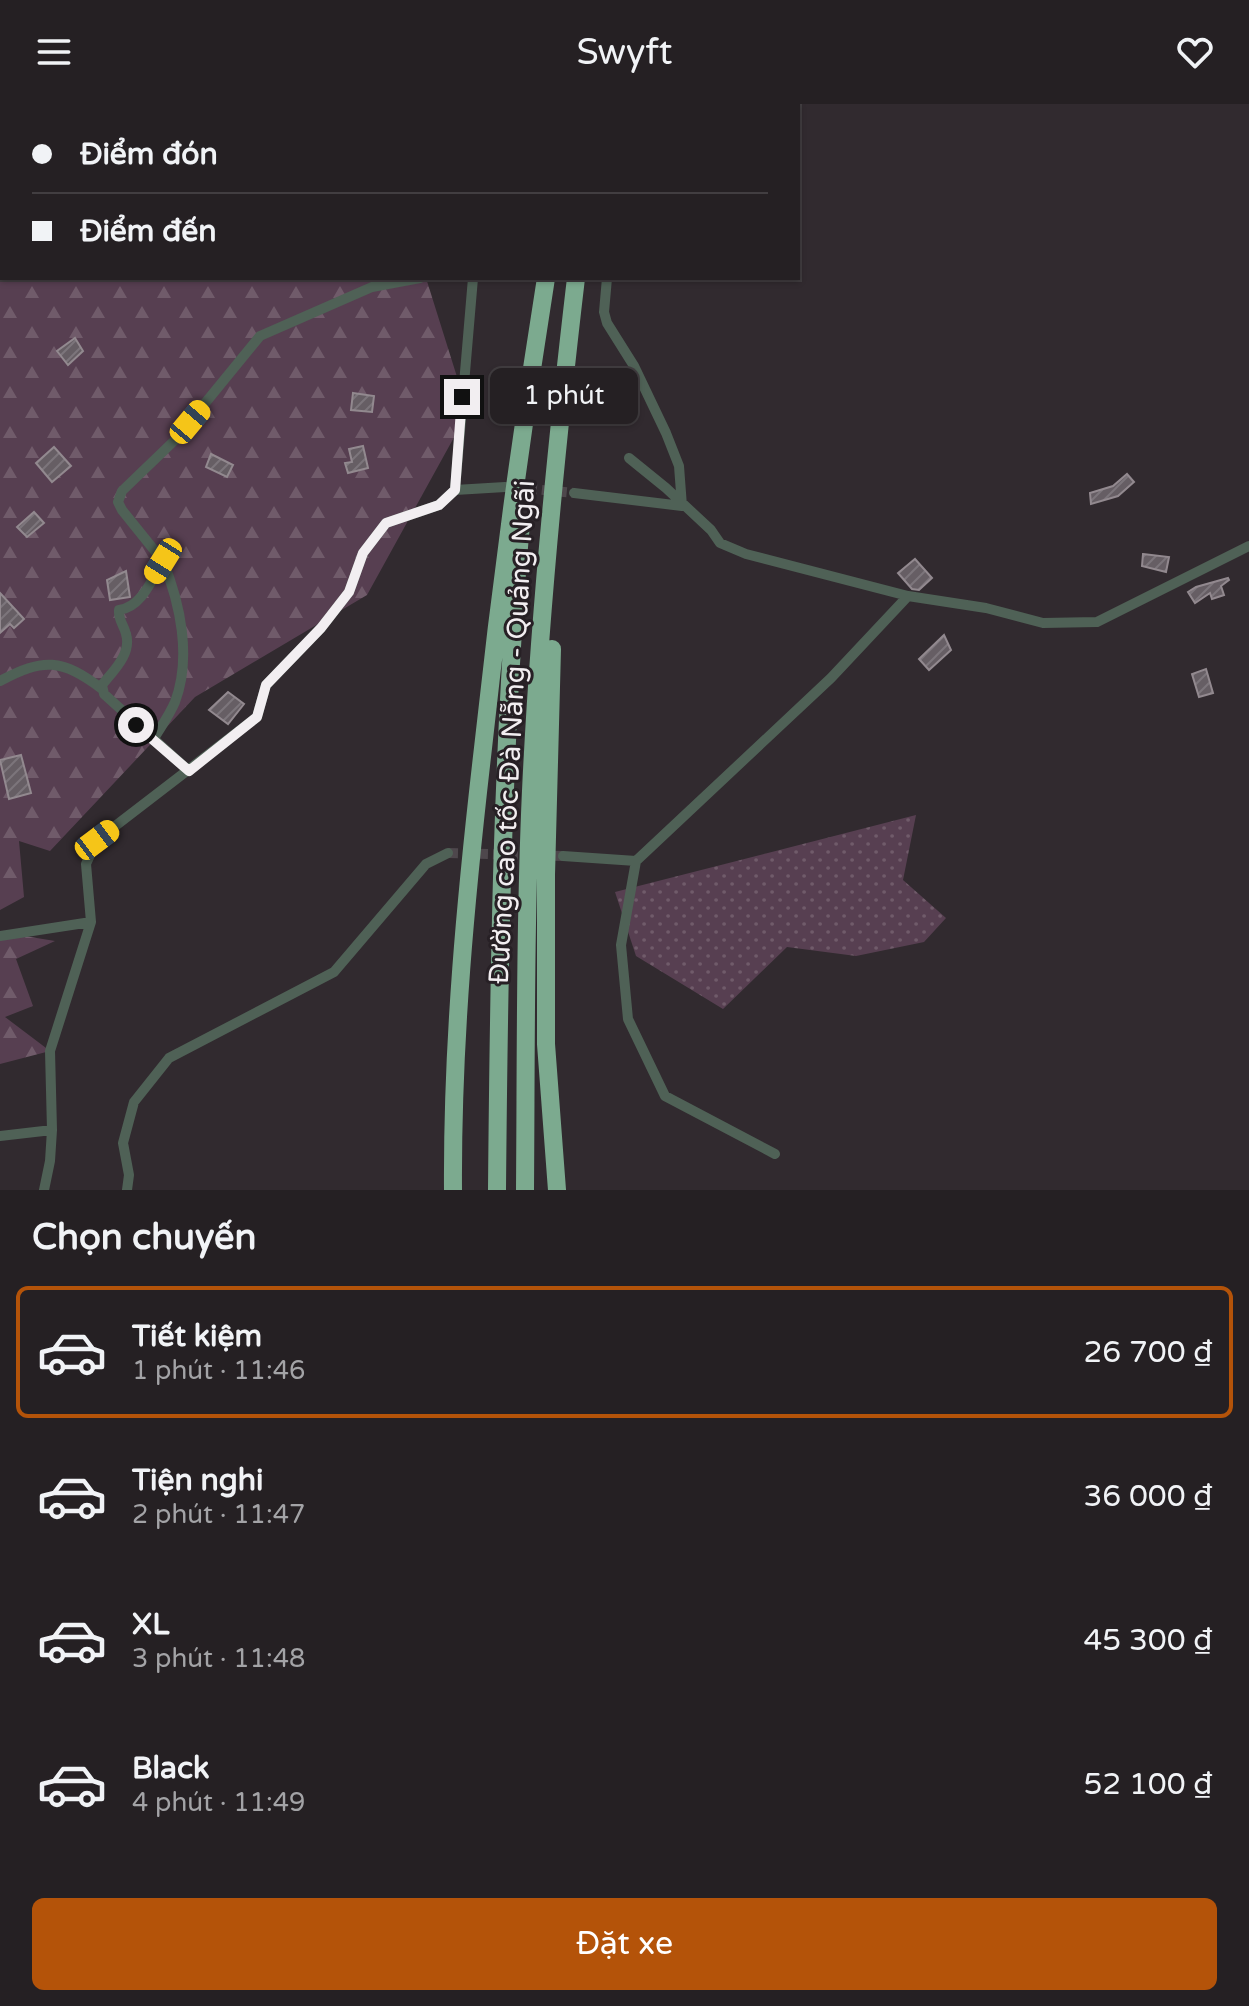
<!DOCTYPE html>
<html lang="vi">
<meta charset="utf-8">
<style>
body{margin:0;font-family:"Varela Round",sans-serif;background:#2d282b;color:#f1f3f6;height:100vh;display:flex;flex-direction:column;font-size:30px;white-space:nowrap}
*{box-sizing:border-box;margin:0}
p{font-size:26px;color:#a3a3a6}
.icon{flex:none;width:44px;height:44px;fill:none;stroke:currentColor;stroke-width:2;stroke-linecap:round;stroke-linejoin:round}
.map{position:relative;height:1086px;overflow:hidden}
.panel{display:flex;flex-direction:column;background:#252023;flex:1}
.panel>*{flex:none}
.top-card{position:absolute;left:0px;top:0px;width:800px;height:176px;box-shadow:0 2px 6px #0004,0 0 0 2px #423e41;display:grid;align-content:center;height:176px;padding:0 32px;background:#252023}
.end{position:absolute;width:36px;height:36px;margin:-18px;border:10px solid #f2eef1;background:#111;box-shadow:0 0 0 4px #111}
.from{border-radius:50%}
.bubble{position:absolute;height:56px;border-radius:12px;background:#252023;box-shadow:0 2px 6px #0004,0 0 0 2px #423e41;font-size:26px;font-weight:600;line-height:56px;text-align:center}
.car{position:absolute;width:24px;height:48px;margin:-24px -12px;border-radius:10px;box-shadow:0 0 6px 2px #0007;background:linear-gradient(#f5c518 24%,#345 0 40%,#f5c518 0 76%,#345 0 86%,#f5c518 0)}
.top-card b{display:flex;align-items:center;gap:28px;height:76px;font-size:30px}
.top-card b+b{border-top:2px solid #423e41}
.top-card i{width:20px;height:20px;background:#f1f3f6}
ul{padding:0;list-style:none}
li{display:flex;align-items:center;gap:24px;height:132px;margin:0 16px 12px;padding:0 16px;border:4px solid transparent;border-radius:12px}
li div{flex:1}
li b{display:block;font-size:30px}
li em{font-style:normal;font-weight:600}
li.selected{border-color:#b45309}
li>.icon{width:72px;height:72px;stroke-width:1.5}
h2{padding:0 32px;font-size:36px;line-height:96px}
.button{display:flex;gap:16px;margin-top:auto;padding:16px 32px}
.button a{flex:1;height:92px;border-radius:12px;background:#b45309;color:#fff;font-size:32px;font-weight:600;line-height:92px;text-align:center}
header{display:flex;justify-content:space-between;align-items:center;height:104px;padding:0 32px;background:#252023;font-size:36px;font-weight:600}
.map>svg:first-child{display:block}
</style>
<header><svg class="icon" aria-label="menu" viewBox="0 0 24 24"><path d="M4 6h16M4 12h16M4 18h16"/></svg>Swyft<svg class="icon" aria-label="heart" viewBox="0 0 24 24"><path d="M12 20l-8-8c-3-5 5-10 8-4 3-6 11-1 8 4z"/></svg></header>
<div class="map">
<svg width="1249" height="1086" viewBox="0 0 1249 1086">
<defs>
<pattern id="grass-dots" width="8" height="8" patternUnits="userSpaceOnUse" patternTransform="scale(2)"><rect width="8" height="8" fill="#573f51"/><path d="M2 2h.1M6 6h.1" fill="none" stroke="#705b6a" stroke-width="1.8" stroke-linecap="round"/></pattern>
<pattern id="forest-firs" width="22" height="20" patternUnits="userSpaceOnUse" patternTransform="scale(2)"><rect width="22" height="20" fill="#573f51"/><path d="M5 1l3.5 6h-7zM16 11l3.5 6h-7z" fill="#705b6a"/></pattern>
<pattern id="building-hatch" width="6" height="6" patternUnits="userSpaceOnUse" patternTransform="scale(2)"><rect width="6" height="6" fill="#665e64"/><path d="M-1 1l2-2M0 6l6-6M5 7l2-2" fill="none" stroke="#7c757b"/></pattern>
</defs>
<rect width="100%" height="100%" fill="#312a2f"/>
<path fill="url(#grass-dots)" d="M 916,711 L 903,776 L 946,814 L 924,838 L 856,852 L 787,843 L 723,905 L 636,852 L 615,788 Z"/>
<path fill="url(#forest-firs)" d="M 0,0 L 379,0 L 379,2 L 2,2 L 2,174 L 426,174 L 468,308 L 367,491 L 195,593 L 50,747 L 19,737 L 24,793 L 0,806 Z
M 0,828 L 55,837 L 16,855 L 33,902 L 5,913 L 50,947 L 0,960 Z"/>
<path fill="url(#building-hatch)" stroke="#92898f" stroke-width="2" d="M 75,234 L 83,247 L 68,261 L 57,247 Z
M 353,289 L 374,292 L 372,308 L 351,306 Z
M 363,342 L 368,364 L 348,369 L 345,359 L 352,358 L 349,345 Z
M 54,343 L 71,362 L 52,378 L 36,359 Z
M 211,350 L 233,361 L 227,373 L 206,363 Z
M 1127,370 L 1134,378 L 1118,392 L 1091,400 L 1090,389 L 1113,382 Z
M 34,408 L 44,419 L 27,433 L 17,423 Z
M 1143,450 L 1169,453 L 1166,468 L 1142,462 Z
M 915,455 L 932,474 L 919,486 L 912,485 L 898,469 Z
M 126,467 L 130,493 L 110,496 L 107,476 Z
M 1228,474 L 1229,476 L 1221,482 L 1224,491 L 1212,495 L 1210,489 L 1195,499 L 1188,488 L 1196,483 Z
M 0,489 L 24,515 L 14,524 L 10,520 L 0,529 Z
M 944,531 L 951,546 L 929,566 L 919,555 Z
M 1206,565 L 1213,589 L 1199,593 L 1192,570 Z
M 228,588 L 244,600 L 228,620 L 209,606 Z
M 21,651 L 31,689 L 9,695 L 0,656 Z"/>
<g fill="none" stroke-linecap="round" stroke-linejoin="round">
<path stroke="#4e474c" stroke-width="10" stroke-dasharray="10 5" stroke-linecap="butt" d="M 512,383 L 574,389
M 448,749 L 563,752"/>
<path stroke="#4f6156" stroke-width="10" d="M 485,0 L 485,2
M 622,2 L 622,0
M 0,59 L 2,59
M 629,354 L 666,384 L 711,426 L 720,439 L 746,450 L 908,492 L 986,504 L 1043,519 L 1097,518 L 1249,442
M 455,386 L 473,174
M 574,389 L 682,402 L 679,362 L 666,329 L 634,262 L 607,219 L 604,208 L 607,174
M 0,577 C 43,554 62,554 102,585
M 153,636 C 160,624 169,612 175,598 C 192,553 180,499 163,457
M 189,667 L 104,590 L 102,581 C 113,567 132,550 126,530 C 124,521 118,516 119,506 C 142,503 152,475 163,457 L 122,406 L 118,398 L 122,387 L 175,336 L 260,232 L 372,183 L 420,174
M 563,752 L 636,757 L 831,574 L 908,492
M 636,757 L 621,841 L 628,915 L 665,992 L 775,1050
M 0,832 L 91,818
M 0,1032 L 52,1026
M 44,1086 L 50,1057 L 52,1026 L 50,947 L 91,818 L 86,760 L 97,736 L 257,613 L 266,581 L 321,524 L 349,488 L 363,449 L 386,419 L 439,401 L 455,386 L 505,383
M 127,1086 L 129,1071 L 123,1039 L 134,998 L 169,954 L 334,868 L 426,760 L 448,749"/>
<path stroke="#7caa8f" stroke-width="18" d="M 571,2 L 571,0
M 601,2 L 601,0
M 552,545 L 546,771 L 546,940 L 557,1086
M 453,1086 C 452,938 466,791 483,644 C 500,487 521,330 546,174
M 497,1086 C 499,863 502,641 521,419
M 525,1086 C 526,953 525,820 531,687 C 539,515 556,344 576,174"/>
</g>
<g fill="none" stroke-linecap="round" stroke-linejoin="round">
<path stroke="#f2eef1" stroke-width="10" d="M 136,621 L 189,667 L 257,613 L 266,581 L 321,524 L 349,488 L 363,449 L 386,419 L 439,401 L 455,386 L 462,293"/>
</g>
<g text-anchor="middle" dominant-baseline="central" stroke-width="6" stroke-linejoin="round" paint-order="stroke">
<g font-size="28" fill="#f2eef1" stroke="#272025">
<text transform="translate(512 628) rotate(-87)">Đường cao tốc Đà Nẵng - Quảng Ngãi</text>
</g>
</g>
</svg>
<i class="end from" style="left:136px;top:621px"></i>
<i class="end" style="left:462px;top:293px"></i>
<div class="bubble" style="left:490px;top:264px;width:148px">1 phút</div>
<i class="car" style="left:190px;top:318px;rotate:40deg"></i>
<i class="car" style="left:163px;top:457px;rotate:212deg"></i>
<i class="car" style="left:97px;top:736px;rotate:53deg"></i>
<div class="top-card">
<b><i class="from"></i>Điểm đón</b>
<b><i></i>Điểm đến</b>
</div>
</div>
<section class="panel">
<h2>Chọn chuyến</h2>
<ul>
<li class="selected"><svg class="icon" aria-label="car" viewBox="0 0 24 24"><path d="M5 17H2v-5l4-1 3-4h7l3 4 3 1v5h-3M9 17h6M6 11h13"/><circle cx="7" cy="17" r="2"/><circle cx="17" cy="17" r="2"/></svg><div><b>Tiết kiệm</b><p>1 phút · 11:46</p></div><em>26 700 ₫</em></li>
<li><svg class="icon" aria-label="car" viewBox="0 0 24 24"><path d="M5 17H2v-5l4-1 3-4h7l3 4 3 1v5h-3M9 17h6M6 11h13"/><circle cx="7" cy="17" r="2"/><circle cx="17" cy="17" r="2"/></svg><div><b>Tiện nghi</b><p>2 phút · 11:47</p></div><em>36 000 ₫</em></li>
<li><svg class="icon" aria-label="car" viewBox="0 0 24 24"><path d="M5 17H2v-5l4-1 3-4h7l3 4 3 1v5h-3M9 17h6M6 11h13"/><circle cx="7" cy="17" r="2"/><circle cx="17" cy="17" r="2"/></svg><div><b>XL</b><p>3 phút · 11:48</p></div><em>45 300 ₫</em></li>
<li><svg class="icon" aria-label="car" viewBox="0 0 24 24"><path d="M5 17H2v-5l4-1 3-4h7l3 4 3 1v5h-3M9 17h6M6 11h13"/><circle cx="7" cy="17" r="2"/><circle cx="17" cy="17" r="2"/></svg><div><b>Black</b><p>4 phút · 11:49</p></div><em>52 100 ₫</em></li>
</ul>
<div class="button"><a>Đặt xe</a></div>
</section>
